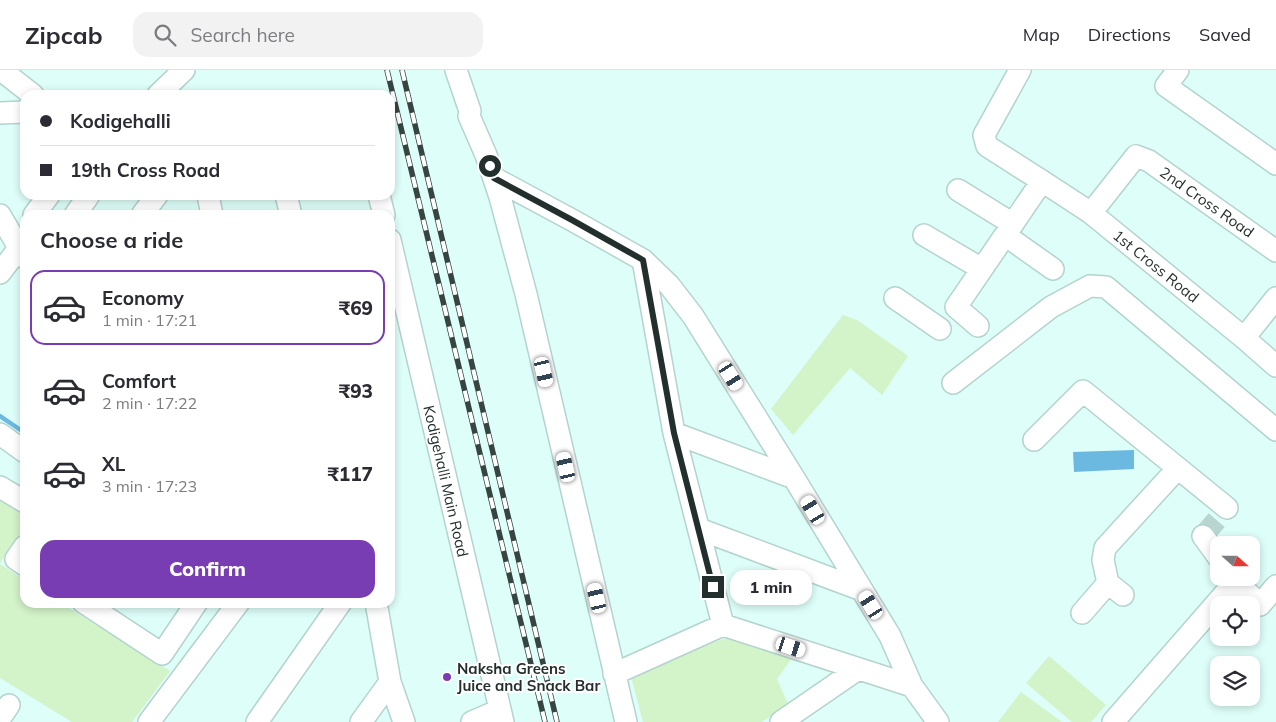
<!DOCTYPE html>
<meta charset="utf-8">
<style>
body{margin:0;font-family:Mulish,sans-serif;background:#f2f2f3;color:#2b2b33;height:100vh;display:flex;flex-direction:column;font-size:19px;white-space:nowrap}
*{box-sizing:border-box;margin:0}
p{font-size:16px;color:#7c7c81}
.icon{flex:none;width:28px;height:28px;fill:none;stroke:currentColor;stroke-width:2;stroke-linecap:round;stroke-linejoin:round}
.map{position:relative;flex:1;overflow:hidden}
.drawer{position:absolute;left:20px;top:140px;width:375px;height:398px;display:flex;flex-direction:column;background:#fff;border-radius:15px;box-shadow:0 2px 8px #0003}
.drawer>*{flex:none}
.guide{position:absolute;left:20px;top:20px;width:375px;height:110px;border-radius:15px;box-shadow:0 2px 8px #0003;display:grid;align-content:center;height:110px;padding:0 20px;background:#fff}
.needle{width:32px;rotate:111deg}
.fabs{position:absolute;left:1210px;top:466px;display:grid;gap:10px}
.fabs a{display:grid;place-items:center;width:50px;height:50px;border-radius:10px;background:#fff;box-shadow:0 2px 8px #0003;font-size:25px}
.end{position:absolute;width:22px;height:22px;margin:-11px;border:6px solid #232f2d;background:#fff;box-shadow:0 0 0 2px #fff}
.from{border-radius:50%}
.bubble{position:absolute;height:35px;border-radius:15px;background:#fff;box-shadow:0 2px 8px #0003;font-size:16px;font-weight:800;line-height:35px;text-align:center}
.car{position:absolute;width:15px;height:30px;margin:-15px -8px;border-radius:6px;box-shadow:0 0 4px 1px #0007;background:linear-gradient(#fff 24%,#345 0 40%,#fff 0 76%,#345 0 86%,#fff 0)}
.guide b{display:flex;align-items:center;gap:18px;height:48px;font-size:19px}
.guide b+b{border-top:1px solid #e1e1e2}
.guide i{width:12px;height:12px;background:#2b2b33}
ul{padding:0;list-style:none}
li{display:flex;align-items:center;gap:15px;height:75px;margin:0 10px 8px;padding:0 10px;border:2px solid transparent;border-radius:15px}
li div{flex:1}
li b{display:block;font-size:19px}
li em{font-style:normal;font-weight:800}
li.active{border-color:#783db2}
li>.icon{width:45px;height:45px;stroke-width:1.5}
h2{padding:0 20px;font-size:22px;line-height:60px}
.cta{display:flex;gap:10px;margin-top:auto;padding:10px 20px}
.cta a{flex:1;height:58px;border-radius:15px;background:#783db2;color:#fff;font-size:20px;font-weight:800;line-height:58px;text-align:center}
header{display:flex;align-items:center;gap:30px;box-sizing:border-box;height:70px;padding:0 25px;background:#fff;border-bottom:1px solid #e1e1e2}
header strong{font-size:24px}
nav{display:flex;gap:28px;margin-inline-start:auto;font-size:18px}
.search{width:350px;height:45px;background:#f2f2f3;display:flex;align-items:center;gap:12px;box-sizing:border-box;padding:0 18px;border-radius:15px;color:#7c7c81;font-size:19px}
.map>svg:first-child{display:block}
</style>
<header>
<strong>Zipcab</strong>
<div class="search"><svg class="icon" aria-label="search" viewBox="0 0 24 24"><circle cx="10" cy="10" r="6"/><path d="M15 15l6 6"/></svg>Search here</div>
<nav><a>Map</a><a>Directions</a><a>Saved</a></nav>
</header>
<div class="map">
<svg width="1276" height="652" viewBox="0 0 1276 652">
<rect width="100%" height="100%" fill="#defef9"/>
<path fill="#d3f3c9" d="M 843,245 L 857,250 L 908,286 L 882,325 L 850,298 L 793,365 L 771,339 Z
M 0,426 L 25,437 L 25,457 L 0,493 Z
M 0,494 L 25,510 L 25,532 L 61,533 L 170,601 L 132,652 L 72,652 L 0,608 Z
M 729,567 L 792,588 L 777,609 L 788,634 L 762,652 L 643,652 L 630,603 Z
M 1049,586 L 1106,635 L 1091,652 L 1072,652 L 1026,613 Z
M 1021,622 L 1062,652 L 998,652 Z"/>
<path fill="#6bb9e1" d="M 1134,380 L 1134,399 L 1074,402 L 1073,382 Z"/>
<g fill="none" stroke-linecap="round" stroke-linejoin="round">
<path stroke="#6bb9e1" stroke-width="4.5" d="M 0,346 L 25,363"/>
<path stroke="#b9d5d0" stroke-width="21" stroke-dasharray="21 11" stroke-linecap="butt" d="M 1203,466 L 1227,438"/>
<defs>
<path id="minor" d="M 1,0 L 33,25
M 456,0 L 470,41 L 469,46 L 486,85 L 500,127 L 526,224 L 626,652
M 1020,0 L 984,65 L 987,76 L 1042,111 L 1091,143
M 1178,0 L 1166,16 L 1276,94
M 158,25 L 184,0
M 0,43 L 25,42
M 494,108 L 572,150 L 643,190 L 669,215 L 693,246 L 794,408 L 890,566 L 912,616 L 938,652
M 958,120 L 1013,154
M 208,125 L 212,145
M 286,125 L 291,145
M 379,125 L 384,145
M 0,145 L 25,188
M 34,145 L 49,125
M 75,145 L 89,125
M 142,145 L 157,125
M 924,165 L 982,199
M 1005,165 L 1053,199
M 390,170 L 503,652
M 1276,181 L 1149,91 L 1136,86 L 1091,143 L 1244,268 L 1276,296
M 643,190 L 674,363 L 723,555
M 0,203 L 19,178
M 895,228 L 940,259
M 978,256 L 956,237 L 1042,111
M 1244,268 L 1276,228
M 953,313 L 1051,237 L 1090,216 L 1106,217 L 1276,360
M 674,363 L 794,408
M 0,364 L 25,382
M 1034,370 L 1083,321 L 1227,438
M 0,417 L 25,432
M 699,459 L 862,520
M 1203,466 L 1219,488
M 25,476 L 16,489 L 25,495
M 1123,525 L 1108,513 L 1103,490 L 1105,478 L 1178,398
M 83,532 L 162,584 L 197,532
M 376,532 L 390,612 L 404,652
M 1082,543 L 1108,513
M 614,604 L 723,555 L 912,616
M 0,648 L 9,635
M 149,652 L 239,532
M 257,652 L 341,532
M 361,652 L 390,612
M 472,652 L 500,640
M 781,652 L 858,599
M 1113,652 L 1236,511 L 1260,535 L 1276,516"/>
</defs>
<use href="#minor" stroke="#b4d3ce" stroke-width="24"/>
<use href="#minor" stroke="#fff" stroke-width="21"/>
<defs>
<path id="rail" d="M 387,0 L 545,652
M 402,0 L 557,652"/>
</defs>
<use href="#rail" stroke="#364442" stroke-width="5.5"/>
<use href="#rail" stroke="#fff" stroke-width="4" stroke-dasharray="11" stroke-linecap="butt"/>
</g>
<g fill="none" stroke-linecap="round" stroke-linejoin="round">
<path stroke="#232f2d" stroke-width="6" d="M 490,96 L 494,108 L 572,150 L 643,190 L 674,363 L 713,517"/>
</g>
<circle fill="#783db2" stroke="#fff" stroke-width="2" cx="447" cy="607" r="5"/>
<g text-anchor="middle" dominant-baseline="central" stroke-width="4" stroke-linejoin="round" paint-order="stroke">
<g font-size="15" fill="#232f2d" stroke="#fff">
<text transform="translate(1207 132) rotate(35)">2nd Cross Road</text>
<text transform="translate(1156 196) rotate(39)">1st Cross Road</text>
<text transform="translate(446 411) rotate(77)">Kodigehalli Main Road</text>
</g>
<g font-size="15" font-weight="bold" fill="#232f2d" stroke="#fff" text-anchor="start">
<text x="457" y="598">Naksha Greens<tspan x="457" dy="17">Juice and Snack Bar</tspan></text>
</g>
</g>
</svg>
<div class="fabs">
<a><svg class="needle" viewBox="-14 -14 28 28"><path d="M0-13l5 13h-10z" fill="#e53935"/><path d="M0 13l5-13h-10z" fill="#7c7c81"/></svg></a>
<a><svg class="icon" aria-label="locate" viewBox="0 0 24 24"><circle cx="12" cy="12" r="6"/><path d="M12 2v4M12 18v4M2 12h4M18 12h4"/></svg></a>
<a><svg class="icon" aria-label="layers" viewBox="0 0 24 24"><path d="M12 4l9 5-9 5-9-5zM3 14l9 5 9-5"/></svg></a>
</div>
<i class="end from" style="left:490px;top:96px"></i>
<i class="end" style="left:713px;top:517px"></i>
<div class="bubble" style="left:730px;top:500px;width:82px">1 min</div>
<i class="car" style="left:544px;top:302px;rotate:167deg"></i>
<i class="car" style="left:731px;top:306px;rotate:148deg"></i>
<i class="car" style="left:566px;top:397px;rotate:347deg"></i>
<i class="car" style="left:813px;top:440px;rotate:329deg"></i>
<i class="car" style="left:597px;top:528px;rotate:347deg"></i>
<i class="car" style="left:871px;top:535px;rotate:328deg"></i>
<i class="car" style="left:791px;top:577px;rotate:108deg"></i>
<div class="guide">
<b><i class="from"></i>Kodigehalli</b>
<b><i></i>19th Cross Road</b>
</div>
<section class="drawer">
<h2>Choose a ride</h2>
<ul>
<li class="active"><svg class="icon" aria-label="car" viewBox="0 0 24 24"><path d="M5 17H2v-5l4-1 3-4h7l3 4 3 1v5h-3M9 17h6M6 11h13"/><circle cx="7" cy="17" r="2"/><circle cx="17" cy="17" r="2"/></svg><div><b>Economy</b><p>1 min · 17:21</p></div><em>₹69</em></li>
<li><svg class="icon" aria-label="car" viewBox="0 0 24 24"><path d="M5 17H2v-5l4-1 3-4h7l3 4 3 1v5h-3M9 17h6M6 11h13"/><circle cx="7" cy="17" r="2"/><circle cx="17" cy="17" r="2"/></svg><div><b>Comfort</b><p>2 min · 17:22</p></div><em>₹93</em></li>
<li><svg class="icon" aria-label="car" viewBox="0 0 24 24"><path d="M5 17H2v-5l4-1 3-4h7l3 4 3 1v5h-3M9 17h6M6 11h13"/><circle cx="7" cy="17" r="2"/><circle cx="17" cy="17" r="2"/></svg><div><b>XL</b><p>3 min · 17:23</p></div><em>₹117</em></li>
</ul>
<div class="cta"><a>Confirm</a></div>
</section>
</div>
